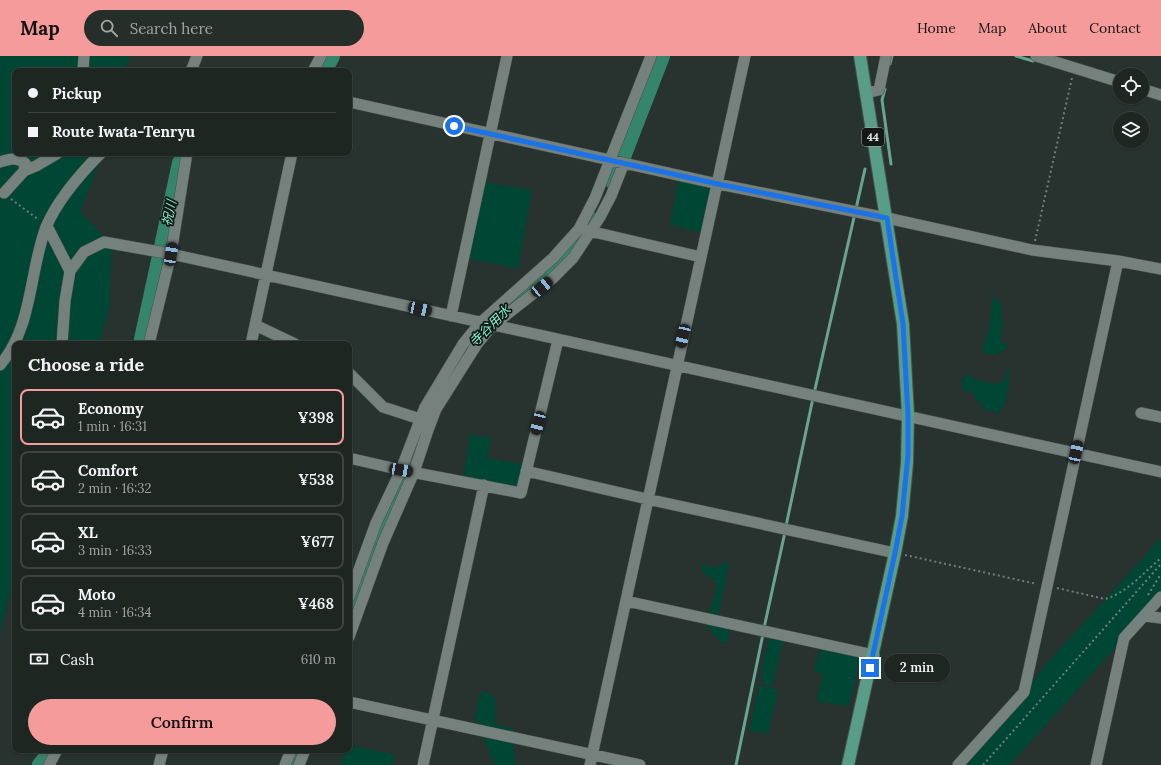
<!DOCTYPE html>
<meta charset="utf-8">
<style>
body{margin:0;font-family:Lora,"Noto Sans JP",serif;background:#262e2a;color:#f1f3f6;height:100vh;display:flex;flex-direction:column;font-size:15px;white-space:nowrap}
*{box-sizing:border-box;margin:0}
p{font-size:13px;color:#a1a5a5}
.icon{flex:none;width:22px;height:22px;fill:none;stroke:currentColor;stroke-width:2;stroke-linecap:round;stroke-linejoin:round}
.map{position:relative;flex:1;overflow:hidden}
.details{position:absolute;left:12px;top:285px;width:340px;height:412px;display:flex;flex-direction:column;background:#1e2622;border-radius:8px;box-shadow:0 1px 3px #0004,0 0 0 1px #3c4340}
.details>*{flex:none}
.guide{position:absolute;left:12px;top:12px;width:340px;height:88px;border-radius:8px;box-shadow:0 1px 3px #0004,0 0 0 1px #3c4340;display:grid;align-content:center;height:88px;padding:0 16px;background:#1e2622}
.buttons{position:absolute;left:1113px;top:12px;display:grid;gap:8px}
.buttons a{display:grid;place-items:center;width:36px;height:36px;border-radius:50%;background:#1e2622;box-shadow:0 1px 3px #0004,0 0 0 1px #3c4340;font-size:20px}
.end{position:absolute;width:18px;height:18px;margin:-9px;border:5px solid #1a73e8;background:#fff;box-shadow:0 0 0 2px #fff}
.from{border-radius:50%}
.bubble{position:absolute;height:28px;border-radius:14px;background:#1e2622;box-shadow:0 1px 3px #0004,0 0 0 1px #3c4340;font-size:13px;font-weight:600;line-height:28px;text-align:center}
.car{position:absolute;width:12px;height:24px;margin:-12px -6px;border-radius:5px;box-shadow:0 0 3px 1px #0007;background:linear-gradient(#222 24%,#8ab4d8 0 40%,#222 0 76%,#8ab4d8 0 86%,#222 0)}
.guide b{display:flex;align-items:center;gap:14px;height:38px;font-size:15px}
.guide b+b{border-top:1px solid #3c4340}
.guide i{width:10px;height:10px;background:#f1f3f6}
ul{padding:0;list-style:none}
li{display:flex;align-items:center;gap:12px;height:56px;margin:0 8px 6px;padding:0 8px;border:2px solid #3c4340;border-radius:8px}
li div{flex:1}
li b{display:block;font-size:15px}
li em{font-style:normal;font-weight:600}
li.current{border-color:#f59b9b}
li>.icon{width:36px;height:36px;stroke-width:1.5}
h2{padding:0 16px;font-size:18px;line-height:48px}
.pay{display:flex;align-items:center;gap:10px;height:44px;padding:0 16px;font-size:15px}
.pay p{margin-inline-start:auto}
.action{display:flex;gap:8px;margin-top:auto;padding:8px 16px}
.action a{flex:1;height:46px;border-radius:24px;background:#f59b9b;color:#111;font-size:16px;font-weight:600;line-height:46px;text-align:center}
header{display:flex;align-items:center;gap:24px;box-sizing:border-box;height:56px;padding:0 20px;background:#f59b9b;color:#111}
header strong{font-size:19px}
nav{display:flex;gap:22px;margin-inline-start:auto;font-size:14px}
.search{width:280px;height:36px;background:#262e2a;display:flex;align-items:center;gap:10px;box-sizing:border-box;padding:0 14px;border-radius:22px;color:#a1a5a5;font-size:15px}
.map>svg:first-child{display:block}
</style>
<header>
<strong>Map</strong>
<div class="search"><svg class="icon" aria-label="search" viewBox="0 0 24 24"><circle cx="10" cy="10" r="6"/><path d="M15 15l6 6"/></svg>Search here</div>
<nav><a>Home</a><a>Map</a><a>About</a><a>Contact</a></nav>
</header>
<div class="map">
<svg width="1161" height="709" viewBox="0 0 1161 709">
<rect width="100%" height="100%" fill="#28322e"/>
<path fill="#004634" d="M 0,0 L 131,0 L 123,15 L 15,15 L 15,97 L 103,97 L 80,156 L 112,188 L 109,255 L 99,288 L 15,288 L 15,515 L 0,578 Z
M 679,119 L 718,128 L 707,178 L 670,169 Z
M 480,125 L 532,134 L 518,213 L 466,202 Z
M 993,239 L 1002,249 L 1001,261 L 1004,270 L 1001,273 L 1001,285 L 1009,291 C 998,298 993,302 982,295 L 984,285 L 988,279 Z
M 1008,309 C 1010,324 1009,344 1000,356 L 985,354 L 971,336 L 963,335 C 961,329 962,324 965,318 C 976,323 992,332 1004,325 Z
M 470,378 L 491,382 L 488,402 L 528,409 L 521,437 L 463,425 Z
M 1161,482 L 1161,541 L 1010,709 L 957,709 L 1018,643 L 1048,606 Z
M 723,507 L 729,507 L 717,565 L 729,575 L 728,586 L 723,588 L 707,571 L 705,565 L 713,546 L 717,528 L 711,521 L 707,521 L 702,514 L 702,508 L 716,512 Z
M 770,580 L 784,583 L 772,630 L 768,630 L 761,624 L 764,601 Z
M 821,591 L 861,599 L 849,650 L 819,646 L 817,643 L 823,618 L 814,615 Z
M 759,629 L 778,634 L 768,678 L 749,675 Z
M 480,636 L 490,637 L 496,643 L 495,668 L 513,673 L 515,709 L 495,709 L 475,664 Z
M 349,689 L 395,699 L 393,709 L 341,709 L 344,694 L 349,694 Z"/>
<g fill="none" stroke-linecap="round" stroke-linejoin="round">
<path stroke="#69a391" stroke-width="3" d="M 1016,0 L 1033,5 L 1035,1
M 890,8 L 892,0
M 885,33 L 882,44 L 891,108
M 786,470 L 813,342 L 865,113
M 764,572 L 785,476
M 736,709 L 763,578"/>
<path stroke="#35856c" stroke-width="18" d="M 323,15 L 331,0
M 613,124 L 661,0
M 505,253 L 562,204 L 592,165
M 142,288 L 181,107
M 441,336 L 472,284 L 483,272
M 349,562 L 376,487 L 411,406 L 424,371
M 41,709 L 47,702 L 52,694
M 293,709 L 299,694"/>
<defs>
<path id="minor" d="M 1036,0 L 1120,26
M 83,15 L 84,0
M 191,15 L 197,0
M 313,15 L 321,0
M 1142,33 L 1161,39
M 866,37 L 879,34 L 886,0
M 349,46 L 718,128 L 887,162 L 1032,194 L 1118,205 L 1161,213
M 0,106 C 10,103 16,101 25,107 L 24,115
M 4,137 L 24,115 L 36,110 L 58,97
M 47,170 L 70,215
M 585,174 L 701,201
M 451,260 L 507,0
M 255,269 L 295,288
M 62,288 L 65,245 L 70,215 L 84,196 L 104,186 L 171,198 L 1161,416
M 149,288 L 171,198 L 187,97
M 251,288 L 292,97
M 0,309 C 33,271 29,216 46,171 C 58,143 80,118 101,97
M 349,317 L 383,351 L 420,363
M 1141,357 L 1161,361
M 349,402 L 401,414 L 521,437 L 558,284
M 526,415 L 647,443 L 895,497
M 349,541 L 376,467 L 401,414 L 425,351 L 463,288 L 480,267 L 553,202 L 579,173 L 595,142 L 651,0
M 626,545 L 874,599
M 1144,560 L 1161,562
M 349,581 L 383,487 L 414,416 L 428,374 L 436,353 L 477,288 L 492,270 L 552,223 L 573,202 L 600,161 L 611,140 L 624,107
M 349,646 L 640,709
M 49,709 L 57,694
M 159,709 L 163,694
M 285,709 L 291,694
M 299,709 L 305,694
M 423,709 L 484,429
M 590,709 L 745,0
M 958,709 L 1024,636 L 1118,205
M 1096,709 L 1124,582 L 1161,541"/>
<path id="major" d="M 848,709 L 895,497 L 902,460 L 907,407 L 908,359 L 903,268 L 860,0"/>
</defs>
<use href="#minor" stroke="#47504c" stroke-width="12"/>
<use href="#major" stroke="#47504c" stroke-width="14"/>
<path stroke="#747d7a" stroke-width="2" stroke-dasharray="2 3" stroke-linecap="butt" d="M 11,143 L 39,164
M 1035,185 L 1072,22
M 905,499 L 1037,528
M 1057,532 L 1105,543 C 1127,537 1144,516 1161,502
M 1148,539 L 1161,518
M 983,709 L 1161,508"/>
<use href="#minor" stroke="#75817c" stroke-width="11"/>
<use href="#major" stroke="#589d87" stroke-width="12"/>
</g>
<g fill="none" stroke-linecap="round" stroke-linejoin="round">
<path stroke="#1a73e8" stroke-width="5" d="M 454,70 L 718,128 L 887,162 L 903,268 L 908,359 L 908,399 L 902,460 L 895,497 L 870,612"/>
</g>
<g text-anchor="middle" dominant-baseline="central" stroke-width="3.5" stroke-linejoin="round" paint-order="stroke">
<rect fill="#141817" stroke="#a5aba9" stroke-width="1" x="862" y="72" width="22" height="18" rx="3"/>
<g font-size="11" font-weight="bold" fill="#e3eae7">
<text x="873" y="81">44</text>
</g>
<g font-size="13" font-style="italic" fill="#7ff1cb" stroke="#141817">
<text transform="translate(169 157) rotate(-78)">祝川</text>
<text transform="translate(490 270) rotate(-45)">寺谷用水</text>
</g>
</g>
</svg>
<div class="buttons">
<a><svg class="icon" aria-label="locate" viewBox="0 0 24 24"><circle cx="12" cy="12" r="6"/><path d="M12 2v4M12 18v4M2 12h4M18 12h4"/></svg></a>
<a><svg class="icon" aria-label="layers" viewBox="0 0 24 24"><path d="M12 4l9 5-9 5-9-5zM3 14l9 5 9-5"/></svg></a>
</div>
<i class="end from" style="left:454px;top:70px"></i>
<i class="end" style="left:870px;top:612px"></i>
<div class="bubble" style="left:884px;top:598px;width:66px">2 min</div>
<i class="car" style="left:171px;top:198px;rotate:9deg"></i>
<i class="car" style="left:542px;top:231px;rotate:51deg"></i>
<i class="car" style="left:420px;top:253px;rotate:102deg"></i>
<i class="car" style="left:683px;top:280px;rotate:193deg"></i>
<i class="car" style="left:538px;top:367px;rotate:194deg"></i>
<i class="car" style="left:1076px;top:396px;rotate:12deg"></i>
<i class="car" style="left:401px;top:414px;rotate:100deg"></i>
<div class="guide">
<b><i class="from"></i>Pickup</b>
<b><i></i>Route Iwata-Tenryu</b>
</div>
<section class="details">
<h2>Choose a ride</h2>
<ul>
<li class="current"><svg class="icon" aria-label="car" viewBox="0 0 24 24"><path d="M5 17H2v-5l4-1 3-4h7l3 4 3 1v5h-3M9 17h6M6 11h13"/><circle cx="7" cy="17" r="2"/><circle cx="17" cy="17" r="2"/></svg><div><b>Economy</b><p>1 min · 16:31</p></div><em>¥398</em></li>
<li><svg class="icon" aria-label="car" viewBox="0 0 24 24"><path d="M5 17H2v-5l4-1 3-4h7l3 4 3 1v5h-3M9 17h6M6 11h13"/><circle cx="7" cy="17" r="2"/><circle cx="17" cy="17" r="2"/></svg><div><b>Comfort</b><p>2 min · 16:32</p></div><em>¥538</em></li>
<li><svg class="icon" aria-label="car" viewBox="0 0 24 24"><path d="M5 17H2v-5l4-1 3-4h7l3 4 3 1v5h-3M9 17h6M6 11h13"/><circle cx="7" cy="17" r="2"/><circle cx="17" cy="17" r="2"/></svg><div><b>XL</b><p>3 min · 16:33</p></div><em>¥677</em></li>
<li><svg class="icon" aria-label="car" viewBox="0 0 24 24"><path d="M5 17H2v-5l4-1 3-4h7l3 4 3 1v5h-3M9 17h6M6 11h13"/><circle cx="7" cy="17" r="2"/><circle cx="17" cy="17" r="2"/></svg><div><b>Moto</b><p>4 min · 16:34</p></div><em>¥468</em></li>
</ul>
<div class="pay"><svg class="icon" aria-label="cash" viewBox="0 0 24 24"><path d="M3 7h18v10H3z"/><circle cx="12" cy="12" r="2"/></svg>Cash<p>610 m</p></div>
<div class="action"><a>Confirm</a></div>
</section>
</div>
